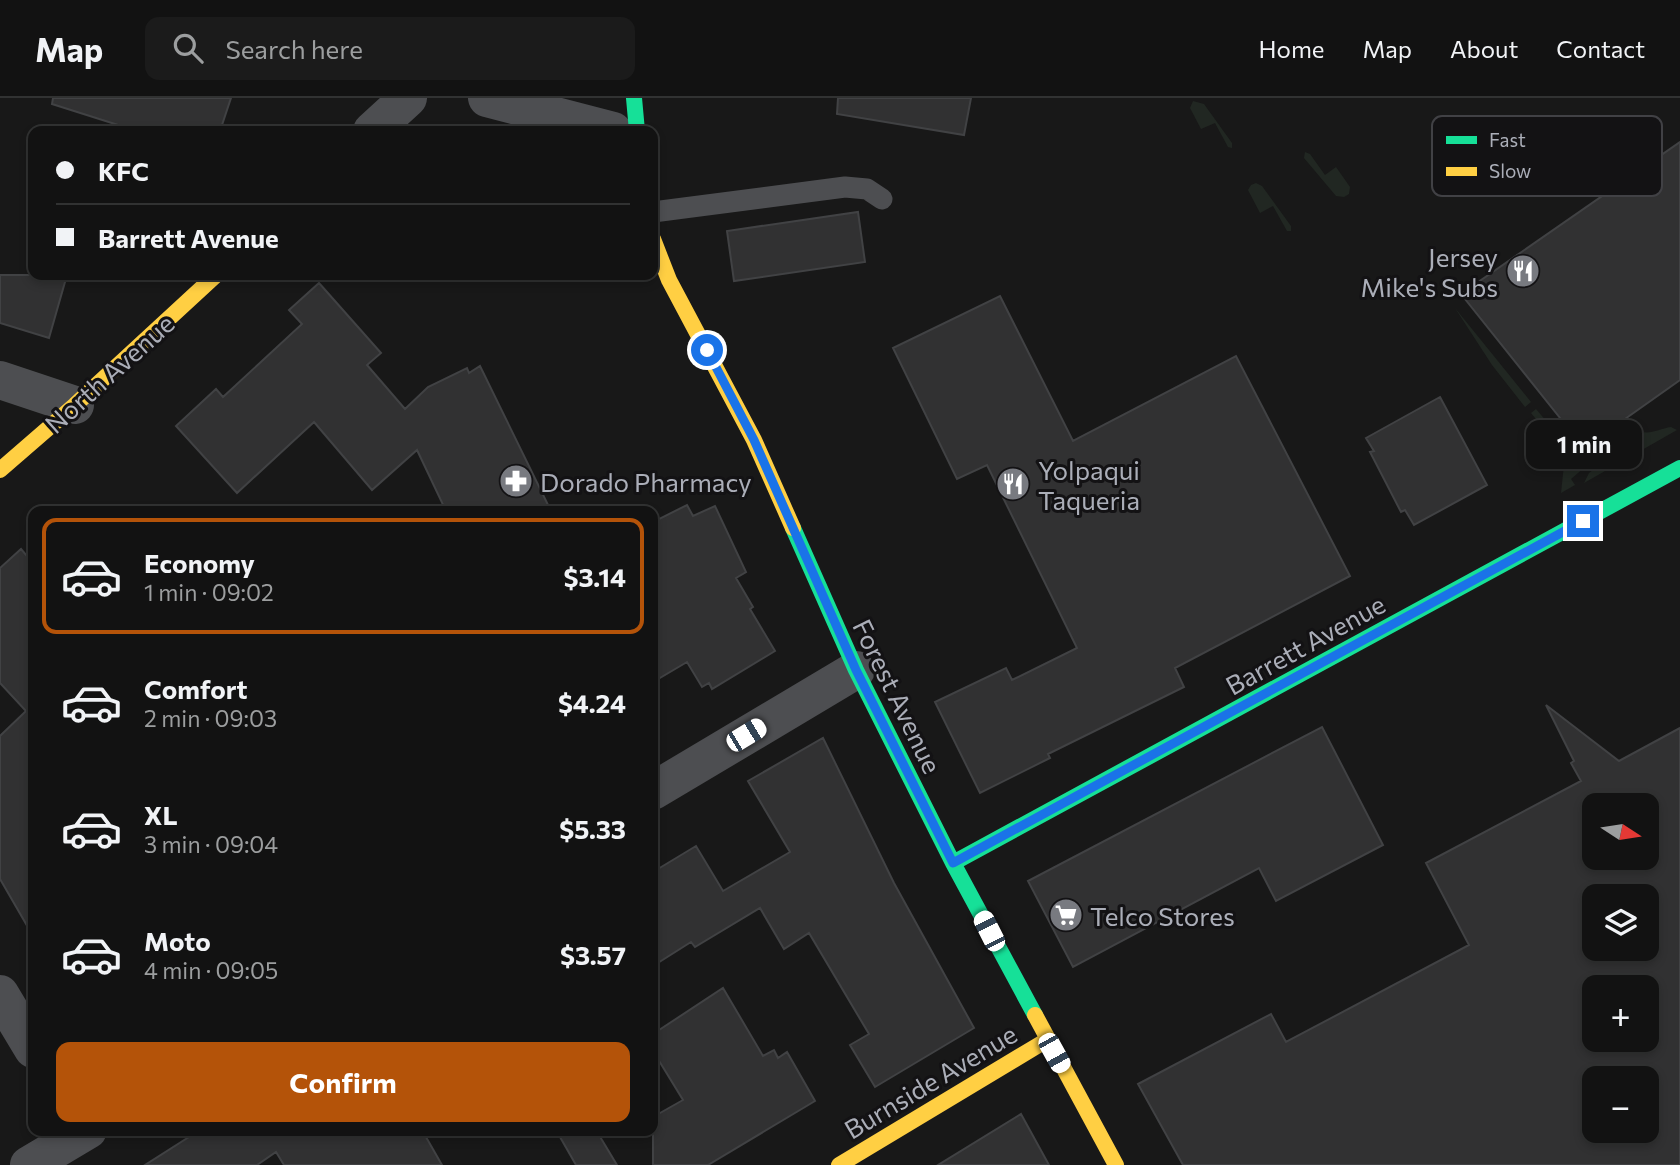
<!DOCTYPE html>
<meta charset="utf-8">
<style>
body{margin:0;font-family:Commissioner,sans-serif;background:#1b1b1b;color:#f1f3f6;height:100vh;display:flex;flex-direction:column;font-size:26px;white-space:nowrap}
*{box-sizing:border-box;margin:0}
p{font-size:23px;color:#9c9e9f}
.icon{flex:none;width:38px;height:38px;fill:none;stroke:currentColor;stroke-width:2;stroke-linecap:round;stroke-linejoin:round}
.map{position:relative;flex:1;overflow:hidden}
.panel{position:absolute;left:28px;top:408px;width:630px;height:630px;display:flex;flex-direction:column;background:#121212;border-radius:14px;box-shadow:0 4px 10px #0003,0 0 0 2px #313232}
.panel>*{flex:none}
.banner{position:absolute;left:28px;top:28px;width:630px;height:154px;border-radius:14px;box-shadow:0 4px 10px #0003,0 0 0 2px #313232;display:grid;align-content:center;height:154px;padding:0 28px;background:#121212}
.needle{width:46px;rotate:102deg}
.tools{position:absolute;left:1582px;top:695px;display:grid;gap:14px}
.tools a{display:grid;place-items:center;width:77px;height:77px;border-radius:14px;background:#121212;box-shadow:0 4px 10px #0003,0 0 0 2px #313232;font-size:35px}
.end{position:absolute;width:32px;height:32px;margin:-16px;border:9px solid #1a73e8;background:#fff;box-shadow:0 0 0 4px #fff}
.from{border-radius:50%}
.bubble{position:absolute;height:49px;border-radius:14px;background:#121212;box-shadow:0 4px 10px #0003,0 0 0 2px #313232;font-size:23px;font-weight:700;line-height:49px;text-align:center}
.car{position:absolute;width:21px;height:42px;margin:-21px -10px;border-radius:9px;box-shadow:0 0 5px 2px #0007;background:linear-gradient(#fff 24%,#345 0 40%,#fff 0 76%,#345 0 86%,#fff 0)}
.banner b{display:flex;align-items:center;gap:24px;height:66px;font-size:26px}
.banner b+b{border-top:2px solid #313232}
.banner i{width:18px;height:18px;background:#f1f3f6}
ul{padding:12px 0 0;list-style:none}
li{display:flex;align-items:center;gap:21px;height:116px;margin:0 14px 10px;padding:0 14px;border:4px solid transparent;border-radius:14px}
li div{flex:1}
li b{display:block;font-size:26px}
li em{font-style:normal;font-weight:700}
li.active{border-color:#b45309}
li>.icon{width:63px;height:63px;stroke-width:1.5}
.cta{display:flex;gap:14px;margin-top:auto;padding:14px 28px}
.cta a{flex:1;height:80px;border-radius:14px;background:#b45309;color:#fff;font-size:28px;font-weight:700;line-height:80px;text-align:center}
header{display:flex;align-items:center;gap:42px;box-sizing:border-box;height:98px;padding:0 35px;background:#121212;border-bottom:2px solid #313232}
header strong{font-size:33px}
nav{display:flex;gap:38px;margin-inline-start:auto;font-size:24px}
.search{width:490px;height:63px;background:#1b1b1b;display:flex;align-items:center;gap:18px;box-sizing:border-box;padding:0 24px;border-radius:14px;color:#9c9e9f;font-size:26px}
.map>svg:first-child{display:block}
</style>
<header>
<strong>Map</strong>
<div class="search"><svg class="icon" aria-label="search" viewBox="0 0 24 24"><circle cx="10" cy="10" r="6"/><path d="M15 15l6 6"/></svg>Search here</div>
<nav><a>Home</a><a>Map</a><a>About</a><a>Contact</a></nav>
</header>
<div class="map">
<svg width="1680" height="1067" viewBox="0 0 1680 1067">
<rect width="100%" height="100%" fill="#181818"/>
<path fill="#212722" d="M 1193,3 L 1204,6 L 1232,45 L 1232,50 L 1228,49 L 1215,25 L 1201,31 L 1190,10 Z
M 1305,54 L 1310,56 L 1325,77 L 1336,69 L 1350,89 L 1349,96 L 1344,99 L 1336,98 L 1304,60 Z
M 1256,85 L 1262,88 L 1291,128 L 1291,133 L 1287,133 L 1273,108 L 1260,115 L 1248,92 L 1251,87 Z
M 1455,210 L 1531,304 L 1525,309 L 1492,267 Z
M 1536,311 L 1585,369 L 1571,381 L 1575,387 L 1561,395 L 1565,357 L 1531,315 Z
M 1671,329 L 1677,332 L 1584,385 L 1589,375 L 1625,347 L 1621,340 L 1635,331 C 1647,339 1658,331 1671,329 Z"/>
<path fill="#313132" stroke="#414244" stroke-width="2" fill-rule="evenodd" d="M 53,0 L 231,0 L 220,33 L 137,33 L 52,6 Z
M 838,0 L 971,0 L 964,37 L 837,16 Z
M 1680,44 L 1680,282 L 1584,350 L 1461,196 Z
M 858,114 L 865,164 L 734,183 L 727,133 Z
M 0,177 L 67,177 L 49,240 L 0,225 Z
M 319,185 L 381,255 L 367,267 L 405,311 L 428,289 L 467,270 L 469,275 L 480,268 L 551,413 L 446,413 L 417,352 L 372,392 L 314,324 L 237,395 L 176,328 L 216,291 L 223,299 L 302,226 L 289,212 Z
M 1000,198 L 1073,343 L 1236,258 L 1350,478 L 1175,570 L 1184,589 L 1048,656 L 1050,660 L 980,695 L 935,604 L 1006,570 L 1012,582 L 1077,550 L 987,367 L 957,381 L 893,250 Z
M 1440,299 L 1487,387 L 1414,427 L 1405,412 L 1401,414 L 1370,354 L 1374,353 L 1366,340 Z
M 687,407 L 693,418 L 715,408 L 746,474 L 736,480 L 753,509 L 750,511 L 775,553 L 712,591 L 709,585 L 702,589 L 687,564 L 653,584 L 653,424 Z
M 21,451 L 33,465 L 33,838 L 0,781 L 0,638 L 26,613 L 0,585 L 0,470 Z
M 1546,607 L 1619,663 L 1680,630 L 1680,1067 L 1183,1067 L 1138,986 L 1271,916 L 1286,944 L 1469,847 L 1426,765 L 1581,683 L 1571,665 L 1574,663 ZM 1594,707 L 1647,707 L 1647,760 L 1594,760 ZM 1594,798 L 1647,798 L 1647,850 L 1594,850 ZM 1594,889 L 1647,889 L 1647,942 L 1594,942 ZM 1594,980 L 1647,980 L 1647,1032 L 1594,1032 Z
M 1322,629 L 1383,747 L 1276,803 L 1259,770 L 1073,869 L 1028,783 Z
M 823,640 L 894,785 L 974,930 L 875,989 L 850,947 L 869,936 L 809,835 L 784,851 L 760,810 L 695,849 L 691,844 L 653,868 L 653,774 L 696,748 L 723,793 L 790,754 L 748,683 Z
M 723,890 L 763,958 L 774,952 L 778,960 L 787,954 L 815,1003 L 708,1067 L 653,1067 L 653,1019 L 683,1002 L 653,953 L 653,936 Z
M 1021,1016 L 1049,1067 L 938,1067 Z
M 200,1032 L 422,1032 L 442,1067 L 284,1067 L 276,1054 L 257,1067 L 145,1067 Z
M 556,1032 L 596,1032 L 617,1067 L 576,1067 Z"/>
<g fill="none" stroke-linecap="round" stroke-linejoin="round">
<path stroke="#4d4e51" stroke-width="21" d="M 653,114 L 845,89 L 867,91 L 882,101"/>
<path stroke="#4d4e51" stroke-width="38" d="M 487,0 L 613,33
M 372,33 L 408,0
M 0,282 L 75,307
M 653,693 L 856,572
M 0,896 L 33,951
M 29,1067 L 88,1032"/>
<path stroke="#16e098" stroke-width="16" d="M 634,0 L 637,33
M 793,430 L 856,572 L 953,765 L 1035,917
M 953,765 L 1680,370"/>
<path stroke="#ffcf43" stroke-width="16" d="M 653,141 L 669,182 L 754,342 L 793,430
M 0,372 L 75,307 L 216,177
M 1035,917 L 1116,1067
M 839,1067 L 1047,942"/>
</g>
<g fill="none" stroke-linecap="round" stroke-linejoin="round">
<path stroke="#1a73e8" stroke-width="9" d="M 707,252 L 754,342 L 856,572 L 953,765 L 1583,423"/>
</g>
<defs>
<symbol id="restaurant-disc" viewBox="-11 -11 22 22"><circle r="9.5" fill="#787a80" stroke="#131214"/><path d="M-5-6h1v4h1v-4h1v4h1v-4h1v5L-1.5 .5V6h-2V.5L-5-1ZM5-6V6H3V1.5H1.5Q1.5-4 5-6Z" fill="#fff"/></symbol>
<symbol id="pharmacy-disc" viewBox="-11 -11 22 22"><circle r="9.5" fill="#787a80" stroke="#131214"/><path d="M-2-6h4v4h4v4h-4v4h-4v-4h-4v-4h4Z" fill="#fff"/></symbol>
<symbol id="supermarket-disc" viewBox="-11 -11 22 22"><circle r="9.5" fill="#787a80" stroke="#131214"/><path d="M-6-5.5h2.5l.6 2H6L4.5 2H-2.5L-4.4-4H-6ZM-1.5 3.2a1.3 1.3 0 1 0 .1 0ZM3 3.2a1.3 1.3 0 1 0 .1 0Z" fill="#fff"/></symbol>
</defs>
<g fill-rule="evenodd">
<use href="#restaurant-disc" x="1504" y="154" width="38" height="38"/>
<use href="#pharmacy-disc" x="497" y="364" width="38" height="38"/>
<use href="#restaurant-disc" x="994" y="367" width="38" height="38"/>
<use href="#supermarket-disc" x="1047" y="798" width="38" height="38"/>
</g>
<g text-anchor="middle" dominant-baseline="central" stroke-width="6" stroke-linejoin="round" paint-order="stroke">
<g font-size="26" fill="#abaeb8" stroke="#131214" text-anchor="start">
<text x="1498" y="158" text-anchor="end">Jersey<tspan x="1498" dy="30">Mike's Subs</tspan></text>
<text x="1038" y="371">Yolpaqui<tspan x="1038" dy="30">Taqueria</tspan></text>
<text x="540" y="383">Dorado Pharmacy</text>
<text x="1090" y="817">Telco Stores</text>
</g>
<g font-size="26" fill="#abaeb8" stroke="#131214">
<text transform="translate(109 275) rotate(-42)">North Avenue</text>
<text transform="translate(1305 546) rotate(-29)">Barrett Avenue</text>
<text transform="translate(898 598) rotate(64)">Forest Avenue</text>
<text transform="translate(930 983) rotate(-31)">Burnside Avenue</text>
</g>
</g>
<rect x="1432" y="18" width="230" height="80" rx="10" fill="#131214" stroke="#414145" stroke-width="2"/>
<rect x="1446" y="38" width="31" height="8" fill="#16e098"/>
<rect x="1446" y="69" width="31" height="9" fill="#ffcf43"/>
<g font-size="19" fill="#abaeb8">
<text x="1489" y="49">Fast</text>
<text x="1489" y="80">Slow</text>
</g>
</svg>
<div class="tools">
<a><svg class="needle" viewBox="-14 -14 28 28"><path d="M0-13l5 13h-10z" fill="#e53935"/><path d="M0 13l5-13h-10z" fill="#9c9e9f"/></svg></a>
<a><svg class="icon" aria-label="layers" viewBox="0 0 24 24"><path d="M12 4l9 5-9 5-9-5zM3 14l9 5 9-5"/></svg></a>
<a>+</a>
<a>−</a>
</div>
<i class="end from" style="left:707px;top:252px"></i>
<i class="end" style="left:1583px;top:423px"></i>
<div class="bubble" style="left:1526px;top:322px;width:116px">1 min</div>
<i class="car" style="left:746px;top:637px;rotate:59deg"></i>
<i class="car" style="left:989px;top:833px;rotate:333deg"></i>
<i class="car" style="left:1054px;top:955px;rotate:151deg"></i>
<div class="banner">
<b><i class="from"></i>KFC</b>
<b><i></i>Barrett Avenue</b>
</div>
<section class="panel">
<ul>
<li class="active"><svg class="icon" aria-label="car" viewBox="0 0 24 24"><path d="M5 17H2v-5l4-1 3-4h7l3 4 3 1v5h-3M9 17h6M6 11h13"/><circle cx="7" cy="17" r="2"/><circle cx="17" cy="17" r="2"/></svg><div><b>Economy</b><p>1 min · 09:02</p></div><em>$3.14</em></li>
<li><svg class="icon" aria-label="car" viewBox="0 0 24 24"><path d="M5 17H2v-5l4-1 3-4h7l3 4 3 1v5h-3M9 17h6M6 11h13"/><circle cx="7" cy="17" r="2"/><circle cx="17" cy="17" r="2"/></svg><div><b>Comfort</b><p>2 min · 09:03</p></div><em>$4.24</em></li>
<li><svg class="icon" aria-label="car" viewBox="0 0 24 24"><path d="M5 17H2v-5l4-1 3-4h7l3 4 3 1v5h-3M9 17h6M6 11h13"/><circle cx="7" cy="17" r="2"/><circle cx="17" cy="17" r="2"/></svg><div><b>XL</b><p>3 min · 09:04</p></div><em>$5.33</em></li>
<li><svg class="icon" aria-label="car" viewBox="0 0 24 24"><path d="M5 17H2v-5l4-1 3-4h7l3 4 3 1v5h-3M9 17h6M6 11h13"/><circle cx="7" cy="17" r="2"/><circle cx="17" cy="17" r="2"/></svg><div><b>Moto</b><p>4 min · 09:05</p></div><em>$3.57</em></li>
</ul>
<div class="cta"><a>Confirm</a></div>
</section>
</div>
